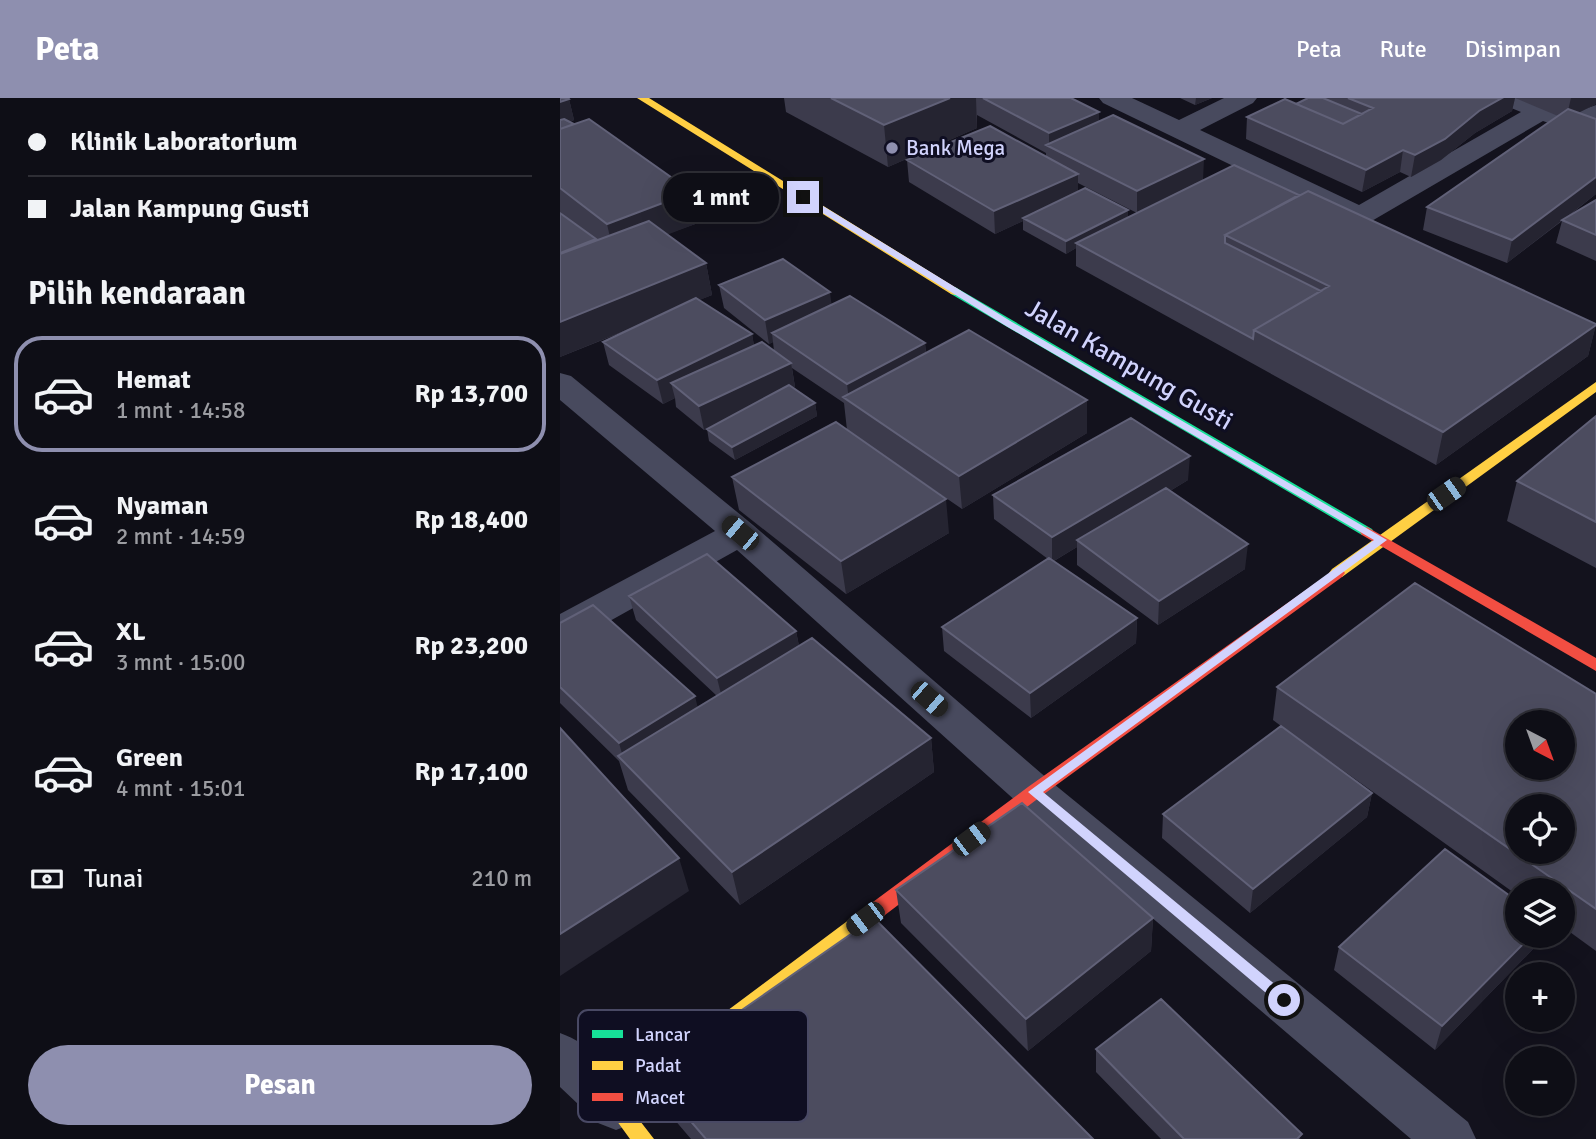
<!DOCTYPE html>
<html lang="id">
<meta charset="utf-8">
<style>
body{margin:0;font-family:Signika,sans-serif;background:#1c1c23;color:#f1f3f6;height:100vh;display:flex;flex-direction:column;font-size:26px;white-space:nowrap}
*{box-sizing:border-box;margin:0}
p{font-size:23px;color:#9b9ca1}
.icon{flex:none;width:38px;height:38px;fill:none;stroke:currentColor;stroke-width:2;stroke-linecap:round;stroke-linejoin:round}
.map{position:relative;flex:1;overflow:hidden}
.sheet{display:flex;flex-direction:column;background:#0e0e16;width:560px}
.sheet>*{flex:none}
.guide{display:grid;align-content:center;height:154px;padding:0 28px;background:#0e0e16}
.needle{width:46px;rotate:139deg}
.buttons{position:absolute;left:945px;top:612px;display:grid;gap:14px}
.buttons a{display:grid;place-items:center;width:70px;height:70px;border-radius:50%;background:#0e0e16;box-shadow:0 7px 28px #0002,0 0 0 2px #2e2e35;font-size:35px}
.end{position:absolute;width:32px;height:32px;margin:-16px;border:9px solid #d1d3fd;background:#111;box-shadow:0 0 0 4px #111}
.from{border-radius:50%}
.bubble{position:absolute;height:49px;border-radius:24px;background:#0e0e16;box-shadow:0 7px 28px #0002,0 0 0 2px #2e2e35;font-size:23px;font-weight:700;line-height:49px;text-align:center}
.car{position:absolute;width:21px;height:42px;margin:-21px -10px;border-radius:9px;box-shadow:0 0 5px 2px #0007;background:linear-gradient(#222 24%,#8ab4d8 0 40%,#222 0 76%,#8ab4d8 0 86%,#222 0)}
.guide b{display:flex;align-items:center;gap:24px;height:66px;font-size:26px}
.guide b+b{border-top:2px solid #2e2e35}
.guide i{width:18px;height:18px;background:#f1f3f6}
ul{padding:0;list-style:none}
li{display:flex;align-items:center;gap:21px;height:116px;margin:0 14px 10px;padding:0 14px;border:4px solid transparent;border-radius:28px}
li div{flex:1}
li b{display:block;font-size:26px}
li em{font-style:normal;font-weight:700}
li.active{border-color:#8e8faf}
li>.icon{width:63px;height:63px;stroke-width:1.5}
h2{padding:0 28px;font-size:32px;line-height:84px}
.pay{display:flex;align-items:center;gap:18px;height:77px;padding:0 28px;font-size:26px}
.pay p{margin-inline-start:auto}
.button{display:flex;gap:14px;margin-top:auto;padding:14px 28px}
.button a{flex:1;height:80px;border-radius:42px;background:#8e8faf;color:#fff;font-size:28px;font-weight:700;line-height:80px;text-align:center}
header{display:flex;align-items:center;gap:42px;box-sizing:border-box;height:98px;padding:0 35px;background:#8e8faf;color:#fff}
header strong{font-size:33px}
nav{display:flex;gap:38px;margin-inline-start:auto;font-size:24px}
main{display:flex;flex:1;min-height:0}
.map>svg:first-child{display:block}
</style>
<header>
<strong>Peta</strong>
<nav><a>Peta</a><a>Rute</a><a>Disimpan</a></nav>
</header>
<main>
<section class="sheet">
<div class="guide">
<b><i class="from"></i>Klinik Laboratorium</b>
<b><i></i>Jalan Kampung Gusti</b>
</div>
<h2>Pilih kendaraan</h2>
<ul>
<li class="active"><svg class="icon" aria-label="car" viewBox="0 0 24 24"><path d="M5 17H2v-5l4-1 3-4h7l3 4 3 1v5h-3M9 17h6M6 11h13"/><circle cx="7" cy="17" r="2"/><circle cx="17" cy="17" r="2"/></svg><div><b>Hemat</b><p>1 mnt · 14:58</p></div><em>Rp 13,700</em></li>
<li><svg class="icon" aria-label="car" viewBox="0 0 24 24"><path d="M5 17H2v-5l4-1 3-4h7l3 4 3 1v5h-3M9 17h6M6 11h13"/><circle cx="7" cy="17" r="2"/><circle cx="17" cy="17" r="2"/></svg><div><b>Nyaman</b><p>2 mnt · 14:59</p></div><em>Rp 18,400</em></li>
<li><svg class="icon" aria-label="car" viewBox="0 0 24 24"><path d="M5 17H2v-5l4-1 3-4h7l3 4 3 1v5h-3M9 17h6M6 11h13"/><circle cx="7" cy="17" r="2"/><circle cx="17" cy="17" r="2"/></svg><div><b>XL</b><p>3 mnt · 15:00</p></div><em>Rp 23,200</em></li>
<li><svg class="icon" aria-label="car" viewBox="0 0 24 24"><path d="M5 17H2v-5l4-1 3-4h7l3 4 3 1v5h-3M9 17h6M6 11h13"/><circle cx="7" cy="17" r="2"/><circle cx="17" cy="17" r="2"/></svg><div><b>Green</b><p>4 mnt · 15:01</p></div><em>Rp 17,100</em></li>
</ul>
<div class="pay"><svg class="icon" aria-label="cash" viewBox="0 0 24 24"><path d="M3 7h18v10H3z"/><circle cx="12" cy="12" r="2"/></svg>Tunai<p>210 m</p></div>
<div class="button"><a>Pesan</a></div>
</section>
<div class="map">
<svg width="1036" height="1041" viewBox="0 0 1036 1041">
<rect width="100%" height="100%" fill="#13121d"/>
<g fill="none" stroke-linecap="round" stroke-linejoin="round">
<path fill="#484a5e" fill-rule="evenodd" d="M 539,0 L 572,0 L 619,22 L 664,0 L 697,0 L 693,5 L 640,32 L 799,107 L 961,14 L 939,5 L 935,0 L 970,0 L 1011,16 L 1036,7 L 1036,24 L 1011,33 L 983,23 L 810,124 L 800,126 L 783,121 L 543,5 Z
M 0,275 L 11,278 L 193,427 L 489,682 L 908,1024 L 916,1041 L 851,1041 L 459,706 L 177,452 L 14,543 L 0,547 L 0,516 L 155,433 L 0,302 Z
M 0,935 C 29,945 69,980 82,1008 L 74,1025 L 56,1032 L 38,1025 L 0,989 Z"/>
<path fill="#16e098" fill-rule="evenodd" d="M 395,189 L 812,431 L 814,434 L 812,437 L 802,437 L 391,196 L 389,193 Z"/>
<path fill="#ffcf43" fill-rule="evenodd" d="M 77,0 L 89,0 L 401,193 L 395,197 L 391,196 Z
M 1036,284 L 1036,294 L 782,479 L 772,479 L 769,475 L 772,471 Z
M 297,819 L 304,821 L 306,827 L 304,833 L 70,1010 L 94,1041 L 70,1041 L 46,1008 L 49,1001 L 290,821 Z"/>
<path fill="#f24e42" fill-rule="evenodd" d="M 807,429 L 1036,560 L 1036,573 L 802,437 L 800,434 Z
M 777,470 L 782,471 L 785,475 L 782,479 L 480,699 L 304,833 L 297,835 L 290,833 L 288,827 L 290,821 L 468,689 Z"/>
</g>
<path fill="#3c3b4c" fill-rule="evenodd" d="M 0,0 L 9,1 L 14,22 L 10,24 L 132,94 L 138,125 L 107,136 L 146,165 L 152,197 L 139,202 L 192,236 L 194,248 L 214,253 L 213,244 L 209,246 L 164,210 L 159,187 L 272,206 L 365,245 L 366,255 L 527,335 L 402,411 L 287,332 L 284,305 L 232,270 L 235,289 L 232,290 L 255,305 L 257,318 L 175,362 L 149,343 L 147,331 L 151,329 L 144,332 L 116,309 L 115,300 L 103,306 L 49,267 L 43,244 L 75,229 L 0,259 L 0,115 L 14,126 L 0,114 Z
M 224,0 L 511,0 L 539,14 L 539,23 L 643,82 L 739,97 L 1036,226 L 1028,258 L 876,367 L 516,168 L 516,150 L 506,156 L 463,132 L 463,123 L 435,136 L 349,84 L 347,62 L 486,58 L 486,55 L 417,17 L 417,30 L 328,69 L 226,14 ZM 518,85 L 577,115 L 568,120 L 518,94 Z
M 620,0 L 652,0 L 635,7 Z
M 748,0 L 1036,0 L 1036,6 L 1018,15 L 1036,96 L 1006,120 L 1036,102 L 1036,163 L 996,145 L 1002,123 L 947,165 L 863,132 L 867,109 L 998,18 L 955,0 L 952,13 L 915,35 L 881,62 L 851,79 L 840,74 L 802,94 L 686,41 L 687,19 L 736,6 Z
M 1036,318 L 1036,470 L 947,423 L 957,383 Z
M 172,379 L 389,435 L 286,496 L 179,412 Z
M 628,382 L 610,393 L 685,471 L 598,527 L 517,467 L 517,449 L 494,463 L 577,520 L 576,545 L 471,620 L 384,553 L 382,529 L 488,461 L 434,421 L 433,397 Z
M 69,498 L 236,533 L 239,548 L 371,640 L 374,674 L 180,807 L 68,692 L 59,663 L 0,605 L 0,525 L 138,610 L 157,598 L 76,522 Z
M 717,589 L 1036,596 L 1036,853 L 1003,829 L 1003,793 L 957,793 L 957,797 L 721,628 L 812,695 L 807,719 L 690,815 L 602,740 L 603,716 L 721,628 L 713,622 Z
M 336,792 L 593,820 L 591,853 L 468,953 L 341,825 Z
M 957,838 L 980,838 L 977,847 L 875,952 L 774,872 L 779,849 Z
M 536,951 L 741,1041 L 601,1041 L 536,974 Z
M 90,976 L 533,1041 L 131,1041 L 102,1007 Z"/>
<path fill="#252431" d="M 390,0 L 416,0 L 417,30 L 328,69 L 324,27 Z
M 636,0 L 652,0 L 635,7 Z
M 942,0 L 955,0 L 952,13 L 915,35 L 881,62 L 851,79 L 855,57 L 919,13 Z
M 1011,0 L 1036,0 L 1036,6 L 1006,21 Z
M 9,1 L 14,22 L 0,28 L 0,4 Z
M 539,14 L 539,35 L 489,48 L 489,35 Z
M 843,52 L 840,74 L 802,94 L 806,72 Z
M 644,61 L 643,83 L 577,115 L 577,93 Z
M 518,76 L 518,98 L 463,120 L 463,123 L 435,136 L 434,113 Z
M 1036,79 L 1036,96 L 947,165 L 952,142 Z
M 132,94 L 138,125 L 54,157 L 47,126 Z
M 568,112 L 568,124 L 516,145 L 516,150 L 506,156 L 506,143 Z
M 146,165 L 152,197 L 0,259 L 0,224 Z
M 270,194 L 273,218 L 212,235 L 213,244 L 209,246 L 205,222 Z
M 1036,227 L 1028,258 L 876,367 L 883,334 Z
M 192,236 L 196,259 L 111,285 L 115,300 L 103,306 L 97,282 Z
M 365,245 L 367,269 L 289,303 L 287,286 Z
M 231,265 L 235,289 L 144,332 L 139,308 Z
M 527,302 L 527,335 L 402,411 L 399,378 Z
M 255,305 L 257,318 L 175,362 L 172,349 Z
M 630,358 L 628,382 L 522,446 L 517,442 L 517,449 L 492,464 L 492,439 Z
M 386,401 L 389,435 L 286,496 L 281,463 Z
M 688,446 L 685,471 L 598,527 L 599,503 Z
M 577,520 L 576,545 L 471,620 L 470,595 Z
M 236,533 L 241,558 L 163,604 L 157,580 Z
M 135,598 L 141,623 L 65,666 L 59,645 Z
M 371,640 L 374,674 L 180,807 L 172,774 Z
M 812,695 L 807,719 L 690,815 L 693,791 Z
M 119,760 L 129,793 L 0,878 L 0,836 Z
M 593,820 L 591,853 L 468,953 L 466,921 Z
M 971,838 L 980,838 L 977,847 L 875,952 L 882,928 Z"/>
<path fill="#4c4c5f" stroke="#616178" stroke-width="2" fill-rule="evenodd" d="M 0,0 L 8,0 L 9,1 L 0,4 Z
M 271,0 L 390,0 L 324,27 Z
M 423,0 L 511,0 L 539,14 L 489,35 Z
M 748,0 L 763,0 L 802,16 L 783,26 L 736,6 Z
M 788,0 L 942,0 L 919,13 L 885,41 L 855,57 L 843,52 L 806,72 L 687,19 L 725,1 L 783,26 L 813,10 Z
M 1008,11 L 1036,21 L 1036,79 L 952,142 L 867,109 Z
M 553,17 L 644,61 L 577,93 L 486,47 Z
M 4,21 L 14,26 L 0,31 L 0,22 Z
M 29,21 L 132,94 L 47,126 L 0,90 L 0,31 Z
M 430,28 L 518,76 L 434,113 L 347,62 Z
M 674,67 L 739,97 L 665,137 L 665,145 L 761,193 L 694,232 L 693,241 L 516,145 Z
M 525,90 L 568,112 L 506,143 L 463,120 Z
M 748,93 L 1036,226 L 1036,227 L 883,334 L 694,232 L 769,188 L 665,137 Z
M 1036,102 L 1036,137 L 1002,122 Z
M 0,115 L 36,141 L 0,155 Z
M 89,123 L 146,165 L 0,224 L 0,156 Z
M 223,161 L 270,194 L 205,222 L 159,187 Z
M 290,198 L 365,245 L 287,286 L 212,235 Z
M 136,200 L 192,236 L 97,282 L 43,244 Z
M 409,232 L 527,302 L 399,378 L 283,299 Z
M 202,244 L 231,265 L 139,308 L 111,285 Z
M 229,287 L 255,305 L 172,349 L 147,331 Z
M 1036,318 L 1036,424 L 957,383 Z
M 571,320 L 630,358 L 492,439 L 433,397 Z
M 276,324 L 386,401 L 281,463 L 172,379 Z
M 606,390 L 688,446 L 599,503 L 517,442 Z
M 147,456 L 236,533 L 157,580 L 69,498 Z
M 489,460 L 577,520 L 470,595 L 382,529 Z
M 855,485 L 1036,596 L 1036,811 L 717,589 ZM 957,625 L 1003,625 L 1003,670 L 957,670 ZM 957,709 L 1003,709 L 1003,754 L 957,754 Z
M 33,507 L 135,598 L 59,645 L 0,589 L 0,525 Z
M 252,540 L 371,640 L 172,774 L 58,658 Z
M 721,628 L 812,695 L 693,791 L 603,716 Z
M 0,630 L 119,760 L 0,836 Z
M 462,705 L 593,820 L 466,921 L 336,792 Z
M 885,751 L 957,803 L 957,838 L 971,838 L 882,928 L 779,849 Z
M 314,820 L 533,1041 L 146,1041 L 90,976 Z
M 601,901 L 742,1036 L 737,1041 L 624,1041 L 536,951 Z"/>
<path fill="#d1d3fd" d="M 240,97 L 245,97 L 452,224 L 827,442 L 483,694 L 729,898 L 729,906 L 719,906 L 468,694 L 814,442 L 446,228 L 240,101 Z"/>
<circle fill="#8e8faf" stroke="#0f0e22" stroke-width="2.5" cx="332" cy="50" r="7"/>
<g text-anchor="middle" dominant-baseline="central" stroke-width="6" stroke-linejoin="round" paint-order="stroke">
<g font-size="21" fill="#d1d3fd" stroke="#0f0e22" text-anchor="start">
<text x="346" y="50">Bank Mega</text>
</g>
<g font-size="26" fill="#d1d3fd" stroke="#0f0e22">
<text transform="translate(569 267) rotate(30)">Jalan Kampung Gusti</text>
</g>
</g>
<rect x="18" y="912" width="230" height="112" rx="10" fill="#0f0e22" stroke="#494964" stroke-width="2"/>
<rect x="32" y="932" width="31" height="8" fill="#16e098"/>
<rect x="32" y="963" width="31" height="9" fill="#ffcf43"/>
<rect x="32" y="995" width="31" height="8" fill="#f24e42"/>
<g font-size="19" fill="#d1d3fd">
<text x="75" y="943">Lancar</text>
<text x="75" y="974">Padat</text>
<text x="75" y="1006">Macet</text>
</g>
</svg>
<div class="buttons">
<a><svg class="needle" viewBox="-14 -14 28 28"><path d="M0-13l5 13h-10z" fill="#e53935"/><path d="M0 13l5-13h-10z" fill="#9b9ca1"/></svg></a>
<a><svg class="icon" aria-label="locate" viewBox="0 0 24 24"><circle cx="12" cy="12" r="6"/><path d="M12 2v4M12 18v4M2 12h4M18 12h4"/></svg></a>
<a><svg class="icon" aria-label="layers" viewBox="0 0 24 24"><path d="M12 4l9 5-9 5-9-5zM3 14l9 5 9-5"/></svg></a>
<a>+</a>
<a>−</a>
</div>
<i class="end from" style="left:724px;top:902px"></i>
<i class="end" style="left:243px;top:99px"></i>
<div class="bubble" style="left:103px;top:75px;width:116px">1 mnt</div>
<i class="car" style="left:886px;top:396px;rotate:55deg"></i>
<i class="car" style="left:180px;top:435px;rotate:310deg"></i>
<i class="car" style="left:369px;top:601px;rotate:131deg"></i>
<i class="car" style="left:411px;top:741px;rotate:53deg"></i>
<i class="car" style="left:305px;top:821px;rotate:233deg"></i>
</div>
</main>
